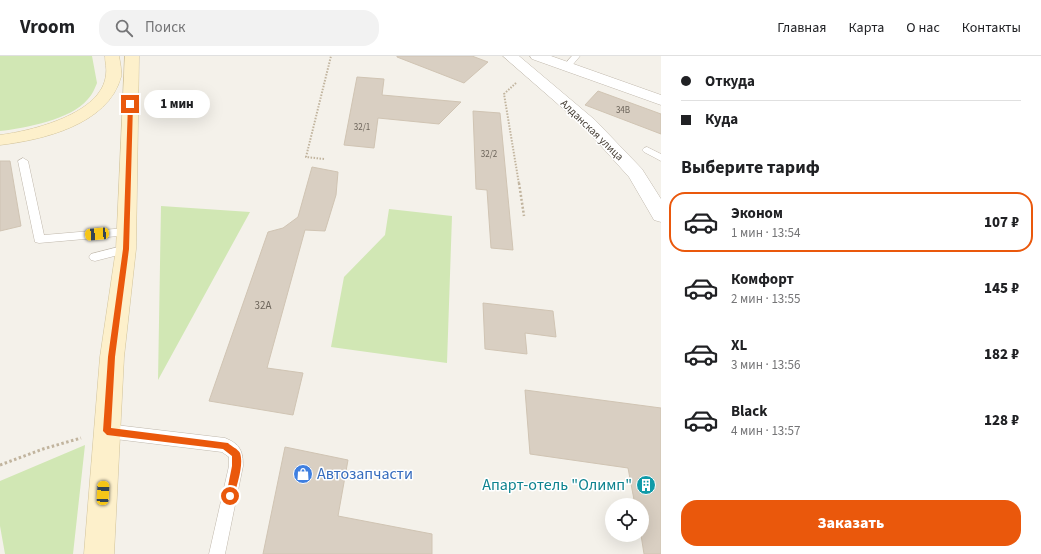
<!DOCTYPE html>
<html lang="ru">
<meta charset="utf-8">
<style>
body{margin:0;font-family:"Source Sans 3",sans-serif;background:#f2f2f2;color:#202124;height:100vh;display:flex;flex-direction:column;font-size:15px;white-space:nowrap}
*{box-sizing:border-box;margin:0}
p{font-size:13px;color:#757577}
.icon{flex:none;width:22px;height:22px;fill:none;stroke:currentColor;stroke-width:2;stroke-linecap:round;stroke-linejoin:round}
.map{position:relative;flex:1;overflow:hidden}
.details{display:flex;flex-direction:column;background:#fff;width:380px}
.details>*{flex:none}
.hud{display:grid;align-content:center;height:88px;padding:0 20px;background:#fff}
.tools{position:absolute;left:605px;top:442px;display:grid;gap:8px}
.tools a{display:grid;place-items:center;width:44px;height:44px;border-radius:50%;background:#fff;box-shadow:0 4px 16px #0002;font-size:20px}
.end{position:absolute;width:18px;height:18px;margin:-9px;border:5px solid #ea580c;background:#fff;box-shadow:0 0 0 2px #fff}
.from{border-radius:50%}
.bubble{position:absolute;height:28px;border-radius:14px;background:#fff;box-shadow:0 4px 16px #0002;font-size:13px;font-weight:800;line-height:28px;text-align:center}
.car{position:absolute;width:12px;height:24px;margin:-12px -6px;border-radius:5px;box-shadow:0 0 3px 1px #0007;background:linear-gradient(#f5c518 24%,#345 0 40%,#f5c518 0 76%,#345 0 86%,#f5c518 0)}
.hud b{display:flex;align-items:center;gap:14px;height:38px;font-size:15px}
.hud b+b{border-top:1px solid #e0e0e0}
.hud i{width:10px;height:10px;background:#202124}
ul{padding:0;list-style:none}
li{display:flex;align-items:center;gap:12px;height:60px;margin:0 8px 6px;padding:0 12px;border:2px solid transparent;border-radius:16px}
li div{flex:1}
li b{display:block;font-size:15px}
li em{font-style:normal;font-weight:800}
li.current{border-color:#ea580c}
li>.icon{width:36px;height:36px;stroke-width:1.5}
h2{padding:0 20px;font-size:18px;line-height:48px}
.cta{display:flex;gap:8px;margin-top:auto;padding:8px 20px}
.cta a{flex:1;height:46px;border-radius:16px;background:#ea580c;color:#fff;font-size:16px;font-weight:800;line-height:46px;text-align:center}
header{display:flex;align-items:center;gap:24px;box-sizing:border-box;height:56px;padding:0 20px;background:#fff;border-bottom:1px solid #e0e0e0}
header strong{font-size:19px}
nav{display:flex;gap:22px;margin-inline-start:auto;font-size:14px}
.search{width:280px;height:36px;background:#f2f2f2;display:flex;align-items:center;gap:10px;box-sizing:border-box;padding:0 14px;border-radius:16px;color:#757577;font-size:15px}
main{display:flex;flex:1;min-height:0}
.map>svg:first-child{display:block}
</style>
<header>
<strong>Vroom</strong>
<div class="search"><svg class="icon" aria-label="search" viewBox="0 0 24 24"><circle cx="10" cy="10" r="6"/><path d="M15 15l6 6"/></svg>Поиск</div>
<nav><a>Главная</a><a>Карта</a><a>О нас</a><a>Контакты</a></nav>
</header>
<main>
<div class="map">
<svg width="661" height="498" viewBox="0 0 661 498">
<rect width="100%" height="100%" fill="#f4f1ea"/>
<path fill="#d1e7b4" d="M 0,0 L 92,0 L 97,27 C 95,32 92,39 88,43 C 71,64 25,72 0,75 Z
M 161,150 L 250,156 L 158,324 Z
M 389,153 L 452,160 L 447,307 L 331,291 L 344,221 L 385,179 Z
M 85,389 L 73,498 L 5,498 L 0,470 L 0,425 Z"/>
<path fill="#d9cfc2" stroke="#d0c4b3" d="M 397,0 L 472,0 L 488,6 L 464,27 L 397,1 Z
M 357,21 L 384,23 L 382,39 L 461,46 L 439,68 L 378,62 L 374,92 L 344,89 Z
M 598,35 L 661,58 L 661,78 L 585,49 Z
M 473,55 L 500,57 L 513,194 L 491,192 L 487,134 L 476,133 Z
M 0,105 L 10,105 L 21,170 L 0,175 Z
M 312,111 L 338,116 L 336,139 L 325,175 L 305,174 L 267,312 L 303,317 L 293,359 L 209,345 L 268,176 L 283,172 L 298,161 Z
M 483,247 L 553,255 L 556,281 L 525,277 L 527,298 L 485,293 Z
M 525,334 L 661,352 L 661,498 L 644,498 L 641,479 L 642,479 L 642,449 L 635,449 L 628,412 L 530,398 Z
M 285,391 L 348,404 L 338,460 L 432,478 L 432,498 L 263,498 Z"/>
<g fill="none" stroke-linecap="round" stroke-linejoin="round">
<defs>
<path id="lane" d="M 572,0 L 580,0 L 570,12 L 564,12 L 563,10 Z
M 647,91 L 661,98 L 661,105 L 644,96 L 642,94 L 644,92 Z
M 23,102 L 28,105 L 44,179 L 126,172 L 130,173 L 131,176 L 130,179 L 39,187 L 35,186 L 18,105 Z
M 126,189 L 130,190 L 132,193 L 130,196 L 95,205 L 91,204 L 89,201 L 91,198 Z
M 107,368 L 225,382 C 240,388 243,395 243,410 L 225,498 L 209,498 L 229,410 L 229,401 L 222,396 L 107,382 L 102,380 L 100,375 L 102,370 Z"/>
<path id="street" d="M 503,0 L 519,0 L 595,64 L 642,113 L 661,143 L 661,166 L 654,164 L 629,121 L 583,70 Z
M 530,0 L 551,0 L 661,39 L 661,49 L 532,3 Z"/>
<path id="secondary" d="M 105,0 L 119,0 C 120,6 122,15 121,21 C 108,69 42,84 0,89 L 0,79 C 31,75 103,58 106,18 C 107,13 105,6 105,0 Z
M 125,0 L 139,0 L 136,193 L 124,301 L 114,498 L 84,498 L 100,301 L 116,193 Z"/>
</defs>
<use href="#lane" stroke="#c0b8ac" stroke-width="1"/>
<use href="#street" stroke="#c0b8ac" stroke-width="1"/>
<use href="#secondary" stroke="#d2c39a" stroke-width="1"/>
<path stroke="#c1b49e" stroke-width="2" stroke-dasharray="1.5 1.5" stroke-linecap="butt" d="M 516,27 L 504,38 L 519,128
M 324,103 L 306,101 L 331,0"/>
<path stroke="#c1b49e" stroke-width="2.5" stroke-dasharray="2 2" stroke-linecap="butt" d="M 519,127 L 524,160"/>
<path stroke="#c1b49e" stroke-width="3" stroke-dasharray="2.5 2.5" stroke-linecap="butt" d="M 0,409 L 43,393 L 81,382"/>
<use href="#lane" fill="#fff" fill-rule="evenodd"/>
<use href="#street" fill="#fff" fill-rule="evenodd"/>
<use href="#secondary" fill="#fdf0cb" fill-rule="evenodd"/>
</g>
<path fill="#ea580c" d="M 130,47 L 133,48 L 129,193 L 115,301 L 111,372 L 228,387 C 231,390 238,393 240,397 C 244,409 237,428 234,440 L 233,442 L 230,444 L 227,442 L 226,440 L 232,410 L 232,400 L 223,393 L 107,379 L 103,375 L 108,301 L 123,193 L 128,48 Z"/>
<defs>
<symbol id="shop-disc" viewBox="-11 -11 22 22"><circle r="9.5" fill="#3f7fe0" stroke="#fff"/><path d="M-5-2.5h2.3a2.7 3.5 0 0 1 5.4 0H5L5.5 6h-11ZM-1.5-2.5h3a1.5 2.3 0 0 0-3 0Z" fill="#fff"/></symbol>
<symbol id="building-disc" viewBox="-11 -11 22 22"><circle r="9.5" fill="#0f9aa8" stroke="#fff"/><path d="M-4-6H4V6H1V3H-1V6H-4ZM-2.5-4.3h1.7v1.8h-1.7ZM.8-4.3h1.7v1.8H.8ZM-2.5-1h1.7V.8h-1.7ZM.8-1h1.7V.8H.8Z" fill="#fff"/></symbol>
</defs>
<g fill-rule="evenodd">
<use href="#shop-disc" x="292" y="407" width="22" height="22"/>
<use href="#building-disc" x="635" y="418" width="22" height="22"/>
</g>
<g text-anchor="middle" dominant-baseline="central" stroke-width="3" stroke-linejoin="round" paint-order="stroke">
<g font-size="9" fill="#6c645a">
<text x="623" y="54">34В</text>
<text x="362" y="71">32/1</text>
<text x="489" y="98">32/2</text>
</g>
<g font-size="11" fill="#484138" stroke="#fff">
<text transform="translate(592 74) rotate(44)">Алданская улица</text>
</g>
<g font-size="11" fill="#6c645a">
<text x="263" y="249">32А</text>
</g>
<g font-size="16" fill="#366cbe" stroke="#fff" text-anchor="start">
<text x="317" y="418">Автозапчасти</text>
</g>
<g font-size="16" fill="#0d838f" stroke="#fff" text-anchor="end">
<text x="632" y="429">Апарт-отель "Олимп"</text>
</g>
</g>
</svg>
<div class="tools">
<a><svg class="icon" aria-label="locate" viewBox="0 0 24 24"><circle cx="12" cy="12" r="6"/><path d="M12 2v4M12 18v4M2 12h4M18 12h4"/></svg></a>
</div>
<i class="end from" style="left:230px;top:440px"></i>
<i class="end" style="left:130px;top:48px"></i>
<div class="bubble" style="left:144px;top:34px;width:66px">1 мин</div>
<i class="car" style="left:97px;top:178px;rotate:265deg"></i>
<i class="car" style="left:103px;top:437px;rotate:3deg"></i>
</div>
<section class="details">
<div class="hud">
<b><i class="from"></i>Откуда</b>
<b><i></i>Куда</b>
</div>
<h2>Выберите тариф</h2>
<ul>
<li class="current"><svg class="icon" aria-label="car" viewBox="0 0 24 24"><path d="M5 17H2v-5l4-1 3-4h7l3 4 3 1v5h-3M9 17h6M6 11h13"/><circle cx="7" cy="17" r="2"/><circle cx="17" cy="17" r="2"/></svg><div><b>Эконом</b><p>1 мин · 13:54</p></div><em>107 ₽</em></li>
<li><svg class="icon" aria-label="car" viewBox="0 0 24 24"><path d="M5 17H2v-5l4-1 3-4h7l3 4 3 1v5h-3M9 17h6M6 11h13"/><circle cx="7" cy="17" r="2"/><circle cx="17" cy="17" r="2"/></svg><div><b>Комфорт</b><p>2 мин · 13:55</p></div><em>145 ₽</em></li>
<li><svg class="icon" aria-label="car" viewBox="0 0 24 24"><path d="M5 17H2v-5l4-1 3-4h7l3 4 3 1v5h-3M9 17h6M6 11h13"/><circle cx="7" cy="17" r="2"/><circle cx="17" cy="17" r="2"/></svg><div><b>XL</b><p>3 мин · 13:56</p></div><em>182 ₽</em></li>
<li><svg class="icon" aria-label="car" viewBox="0 0 24 24"><path d="M5 17H2v-5l4-1 3-4h7l3 4 3 1v5h-3M9 17h6M6 11h13"/><circle cx="7" cy="17" r="2"/><circle cx="17" cy="17" r="2"/></svg><div><b>Black</b><p>4 мин · 13:57</p></div><em>128 ₽</em></li>
</ul>
<div class="cta"><a>Заказать</a></div>
</section>
</main>
